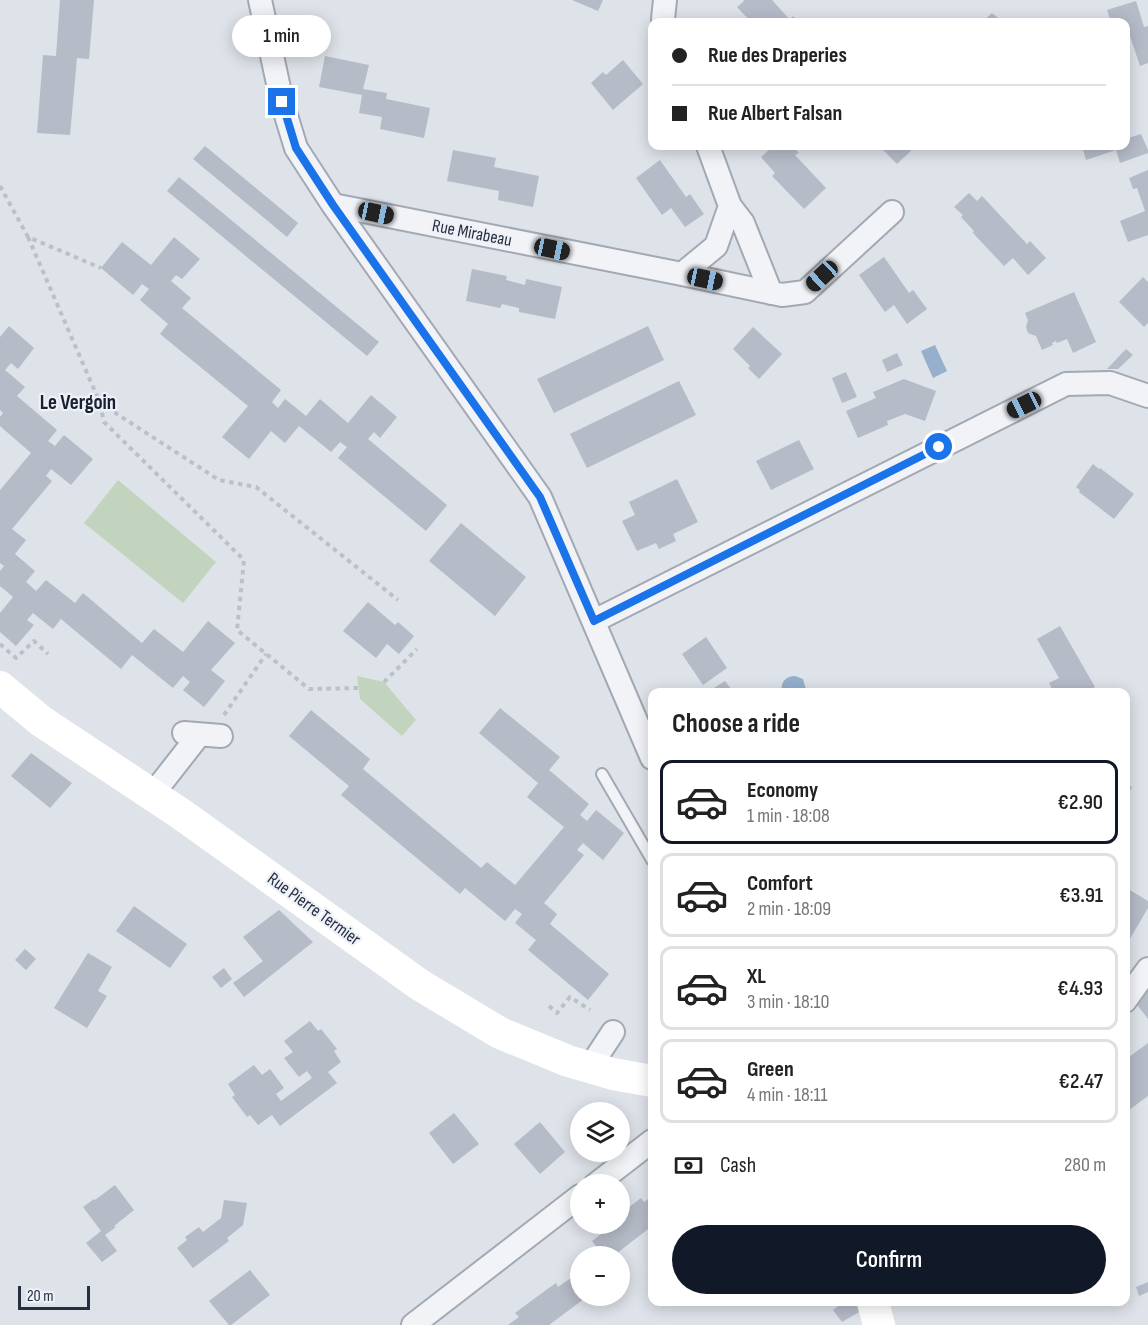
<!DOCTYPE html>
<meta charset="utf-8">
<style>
body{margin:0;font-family:"Sofia Sans Condensed",sans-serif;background:#f6f6f6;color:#222;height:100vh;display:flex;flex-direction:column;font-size:22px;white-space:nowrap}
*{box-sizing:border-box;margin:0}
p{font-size:20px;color:#767676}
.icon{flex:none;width:33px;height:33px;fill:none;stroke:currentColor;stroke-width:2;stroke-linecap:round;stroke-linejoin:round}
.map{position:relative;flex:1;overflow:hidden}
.side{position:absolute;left:648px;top:688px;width:482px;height:618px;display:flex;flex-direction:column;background:#fff;border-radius:12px;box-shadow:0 3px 15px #0003}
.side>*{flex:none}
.top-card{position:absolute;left:648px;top:18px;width:482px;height:132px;border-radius:12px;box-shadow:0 3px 15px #0003;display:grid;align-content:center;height:132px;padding:0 24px;background:#fff}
.controls{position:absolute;left:570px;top:1102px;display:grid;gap:12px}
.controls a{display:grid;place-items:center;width:60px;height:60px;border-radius:50%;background:#fff;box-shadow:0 3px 15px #0003;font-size:30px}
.scale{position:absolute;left:18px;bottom:15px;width:72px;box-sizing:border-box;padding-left:6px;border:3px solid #262f42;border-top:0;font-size:16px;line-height:21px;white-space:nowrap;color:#262f42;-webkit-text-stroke:4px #eef1f7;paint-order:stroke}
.end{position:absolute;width:27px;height:27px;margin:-14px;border:8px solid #1a73e8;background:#fff;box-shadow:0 0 0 3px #fff}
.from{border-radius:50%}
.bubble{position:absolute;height:42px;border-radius:21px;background:#fff;box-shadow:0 3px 15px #0003;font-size:20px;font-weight:600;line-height:42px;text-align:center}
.car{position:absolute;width:18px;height:36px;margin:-18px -9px;border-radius:8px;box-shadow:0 0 4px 2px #0007;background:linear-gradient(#222 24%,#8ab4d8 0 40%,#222 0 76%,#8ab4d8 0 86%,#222 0)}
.top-card b{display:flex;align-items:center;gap:21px;height:57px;font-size:22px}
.top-card b+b{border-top:2px solid #e0e0e0}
.top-card i{width:15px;height:15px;background:#222}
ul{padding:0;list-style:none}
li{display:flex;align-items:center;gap:18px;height:84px;margin:0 12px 9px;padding:0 12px;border:3px solid #e0e0e0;border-radius:12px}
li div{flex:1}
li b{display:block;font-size:22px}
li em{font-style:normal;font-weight:600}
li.active{border-color:#111827}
li>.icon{width:54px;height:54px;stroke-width:1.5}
h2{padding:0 24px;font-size:27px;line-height:72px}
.pay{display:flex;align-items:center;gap:15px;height:66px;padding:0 24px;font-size:22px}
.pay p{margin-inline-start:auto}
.action{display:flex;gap:12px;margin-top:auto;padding:12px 24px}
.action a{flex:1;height:69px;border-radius:36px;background:#111827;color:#fff;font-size:24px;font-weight:600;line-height:69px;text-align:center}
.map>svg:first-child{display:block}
</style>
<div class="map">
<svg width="1148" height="1325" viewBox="0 0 1148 1325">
<rect width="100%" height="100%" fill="#dee2e9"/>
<path fill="#c3d4be" d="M 118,480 L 216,562 L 183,603 L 84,523 Z
M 357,676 L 384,682 L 416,720 L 402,736 L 360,699 Z"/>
<path fill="#95afcd" d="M 935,345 L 947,371 L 933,378 L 921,351 Z
M 795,676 L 803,679 L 807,693 L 783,693 C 779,684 785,676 795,676 Z"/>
<path fill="#b5bbc7" d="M 60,0 L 94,0 L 89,59 L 77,58 L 70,135 L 37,133 L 43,55 L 56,56 Z
M 572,0 L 603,0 L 598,11 Z
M 743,0 L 772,0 L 790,20 L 793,16 L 799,22 L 751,22 L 737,7 L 744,1 Z
M 1136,1 L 1144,27 L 1148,26 L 1148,63 L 1140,66 L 1130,36 L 1125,38 L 1125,22 L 1111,22 L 1107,10 Z
M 992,13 L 1003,22 L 982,22 Z
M 325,56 L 369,65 L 363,89 L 387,93 L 386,99 L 430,108 L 424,138 L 380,129 L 382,117 L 359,113 L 362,95 L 319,87 Z
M 623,60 L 643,84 L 613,110 L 591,83 L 603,72 L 606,75 Z
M 1141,134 L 1148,150 L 1148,153 L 1120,163 L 1116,150 L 1086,160 L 1082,146 L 1125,146 L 1125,139 Z
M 205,146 L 298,223 L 287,237 L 193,159 Z
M 773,146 L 793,146 L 799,153 L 795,155 L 826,188 L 804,209 L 772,176 L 775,173 L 761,157 Z
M 879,146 L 916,146 L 897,164 Z
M 453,150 L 496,158 L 494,167 L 539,176 L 533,207 L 498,200 L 499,191 L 447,181 Z
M 660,160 L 686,197 L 690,194 L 704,214 L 685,227 L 671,208 L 662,215 L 636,178 Z
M 1148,170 L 1148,235 L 1128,242 L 1120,221 L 1145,211 L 1137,188 L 1133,189 L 1129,178 Z
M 179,177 L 379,342 L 367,356 L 167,191 Z
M 969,193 L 977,201 L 982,196 L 1027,244 L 1030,241 L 1046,258 L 1028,275 L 1013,258 L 1004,266 L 973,233 L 974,231 L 961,217 L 963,215 L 954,207 Z
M 174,237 L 200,259 L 182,279 L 176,275 L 171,281 L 191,298 L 182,308 L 281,390 L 272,402 L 278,408 L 285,399 L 306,416 L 320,399 L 348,423 L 371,395 L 397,417 L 380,438 L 374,432 L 368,439 L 447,505 L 426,531 L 338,458 L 347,447 L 340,442 L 331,452 L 299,426 L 285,443 L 271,431 L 249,459 L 222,437 L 248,406 L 160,334 L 168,324 L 140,300 L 149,289 L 142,284 L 133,295 L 101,268 L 122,242 L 151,265 Z
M 884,257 L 909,293 L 913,290 L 927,309 L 907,324 L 894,305 L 885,312 L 859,275 Z
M 472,269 L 507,276 L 506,280 L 525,285 L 526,279 L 562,287 L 555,319 L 519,312 L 519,308 L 502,304 L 500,308 L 466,301 Z
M 1143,277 L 1148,282 L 1148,323 L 1144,327 L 1119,302 Z
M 1074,292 L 1096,342 L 1073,353 L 1067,339 L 1057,343 L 1056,341 L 1052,343 L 1053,345 L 1042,350 L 1036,336 L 1028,333 L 1026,327 L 1028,320 L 1025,313 Z
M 9,326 L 34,348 L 18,369 L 11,363 L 5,370 L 25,387 L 17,396 L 57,430 L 48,441 L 55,446 L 64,435 L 93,459 L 71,485 L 51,469 L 46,476 L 52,481 L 12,529 L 26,540 L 15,554 L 35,571 L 26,582 L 36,591 L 46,580 L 75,603 L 83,593 L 142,643 L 154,629 L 183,652 L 208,621 L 235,643 L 211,670 L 225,681 L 204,707 L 183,690 L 190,682 L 183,676 L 173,688 L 132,655 L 121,669 L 61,619 L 53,629 L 33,613 L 27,620 L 34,625 L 16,646 L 0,632 L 0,613 L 13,597 L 0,586 L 0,571 L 4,566 L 0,563 L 0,490 L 31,453 L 0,426 L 0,417 L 3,413 L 0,410 L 0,337 Z
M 648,326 L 664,360 L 554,413 L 537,379 Z
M 753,327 L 782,354 L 759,379 L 748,368 L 750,366 L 733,349 Z
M 1126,349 L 1133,355 L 1118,369 L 1107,369 Z
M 897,353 L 903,365 L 887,372 L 882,360 Z
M 846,372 L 857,397 L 842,403 L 832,378 Z
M 904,379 L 936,391 L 925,421 L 905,414 L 887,421 L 888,425 L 858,438 L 846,411 L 876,398 L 873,392 Z
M 679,381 L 696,415 L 587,468 L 570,434 Z
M 799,440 L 814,469 L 771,490 L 756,461 Z
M 1093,464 L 1099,469 L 1100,468 L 1134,494 L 1114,519 L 1079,492 L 1080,490 L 1076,487 Z
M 677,479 L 698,522 L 673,534 L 676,541 L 659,549 L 656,543 L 637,551 L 622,521 L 635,515 L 629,502 Z
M 461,523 L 526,577 L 495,616 L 429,561 Z
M 368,602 L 395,625 L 398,622 L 414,636 L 399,654 L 387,644 L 376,658 L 343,631 Z
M 1060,626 L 1095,687 L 1085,693 L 1054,693 L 1049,683 L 1059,678 L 1037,639 Z
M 706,637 L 727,668 L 703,685 L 682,654 Z
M 725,681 L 734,693 L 706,693 Z
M 500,708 L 560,757 L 549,770 L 589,804 L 580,815 L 587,821 L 596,810 L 624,833 L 603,860 L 583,843 L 577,850 L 584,855 L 544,903 L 557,914 L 550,924 L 609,974 L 588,1000 L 528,950 L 536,940 L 515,923 L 522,914 L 515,909 L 505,921 L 465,888 L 460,894 L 341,795 L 349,786 L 289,736 L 311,710 L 370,759 L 363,769 L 481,868 L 487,862 L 515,885 L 564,827 L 527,797 L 538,783 L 479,733 Z
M 31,753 L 72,783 L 50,808 L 11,776 Z
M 1125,783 L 1132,787 L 1125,800 Z
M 1125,887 L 1148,901 L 1148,908 L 1125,947 Z
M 134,906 L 187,944 L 170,968 L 116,931 Z
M 279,910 L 313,942 L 244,997 L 233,983 L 263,961 L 243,937 Z
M 25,949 L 36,959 L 26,970 L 15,960 Z
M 88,953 L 112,967 L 98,991 L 107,996 L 87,1028 L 54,1008 Z
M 224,968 L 232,979 L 221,988 L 212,977 Z
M 1148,984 L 1148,1019 L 1135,1002 Z
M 310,1021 L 318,1031 L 321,1029 L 337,1049 L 334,1051 L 341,1062 L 328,1072 L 337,1083 L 280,1126 L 272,1115 L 258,1125 L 250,1115 L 247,1117 L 232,1097 L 235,1095 L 228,1084 L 254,1065 L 262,1075 L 270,1069 L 284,1088 L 276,1094 L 281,1101 L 312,1078 L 307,1071 L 299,1077 L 284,1058 L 293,1052 L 284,1041 Z
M 1148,1043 L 1148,1096 L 1125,1113 L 1125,1060 Z
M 454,1113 L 479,1144 L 453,1164 L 429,1133 Z
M 540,1122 L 565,1152 L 540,1174 L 514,1144 Z
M 115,1185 L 134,1210 L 114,1226 L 116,1227 L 105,1235 L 117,1251 L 102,1262 L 86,1243 L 101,1231 L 83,1207 L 94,1199 L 95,1200 Z
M 652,1196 L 652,1226 L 612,1257 L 604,1257 L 592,1241 L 604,1232 L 601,1228 L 607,1224 L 620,1224 L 620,1214 L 641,1198 L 644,1202 Z
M 224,1200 L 247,1203 L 243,1225 L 227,1238 L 229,1241 L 193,1268 L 177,1248 L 187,1240 L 185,1237 L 199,1227 L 203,1232 L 221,1218 Z
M 250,1270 L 270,1295 L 231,1325 L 229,1325 L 209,1301 Z
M 571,1278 L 580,1290 L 580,1296 L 588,1296 L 549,1325 L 508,1325 L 519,1317 L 515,1313 L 546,1290 L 556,1283 L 558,1287 Z
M 1148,1282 L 1148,1292 L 1139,1296 L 1136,1287 Z
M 843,1302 L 856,1302 L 859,1312 L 842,1322 L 833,1310 Z"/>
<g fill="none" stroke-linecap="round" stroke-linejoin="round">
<defs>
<path id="lane" d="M 602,774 L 652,860"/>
<path id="street" d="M 260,0 L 282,102 L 296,148 L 333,205 L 540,497 L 652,758
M 664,22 L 663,19 L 665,0
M 333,205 L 682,274 L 716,246 L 730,206 L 708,146
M 730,206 L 743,223 L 771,293
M 682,274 L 782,295 L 805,292 L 892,212
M 594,621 L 1066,384 L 1110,383 L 1148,396
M 184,733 L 221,736
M 152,795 L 199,735
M 1125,1001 L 1148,969
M 590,1067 L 613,1032
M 595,1185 L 652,1141
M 413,1325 L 580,1196"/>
</defs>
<use href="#lane" stroke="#a3a9b4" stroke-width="14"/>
<use href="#street" stroke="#a3a9b4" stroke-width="26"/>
<path stroke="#bcc0c8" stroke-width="4" stroke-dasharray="4.5 4.5" stroke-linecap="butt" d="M 0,186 L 28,237 L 101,268
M 28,237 L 100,403 L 219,480 L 256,487 L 398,600
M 100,404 L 104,422 L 244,560 L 237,630 L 309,689 L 359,688
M 0,644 L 16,658 L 34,641 L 48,654
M 384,682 L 417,649
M 224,715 L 266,654
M 549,1006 L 557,1013 L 570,997 L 590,1010"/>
<use href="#lane" stroke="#f1f3f7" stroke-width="10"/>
<use href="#street" stroke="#f1f3f7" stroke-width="22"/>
<path stroke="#fff" stroke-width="32" d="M 0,687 L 41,721 L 181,814 L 420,985 L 500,1033 L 568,1061 L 613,1074 L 652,1081
M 873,1302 L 879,1325"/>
</g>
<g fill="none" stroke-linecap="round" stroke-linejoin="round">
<path stroke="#1a73e8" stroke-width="8" d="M 282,102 L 296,148 L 333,205 L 540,497 L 594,621 L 939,447"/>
</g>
<g text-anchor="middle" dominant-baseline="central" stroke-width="4.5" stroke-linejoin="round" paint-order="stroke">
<g font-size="18" fill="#262f42" stroke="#eef1f7">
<text transform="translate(472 233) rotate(11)">Rue Mirabeau</text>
<text transform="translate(314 909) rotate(36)">Rue Pierre Termier</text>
</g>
<g font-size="21" font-weight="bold" fill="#182032" stroke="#eef1f7">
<text x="78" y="402">Le Vergoin</text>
</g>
</g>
</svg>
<div class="controls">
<a><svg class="icon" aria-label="layers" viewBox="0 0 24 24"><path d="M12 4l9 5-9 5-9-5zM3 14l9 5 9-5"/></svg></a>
<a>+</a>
<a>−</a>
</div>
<div class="scale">20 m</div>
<i class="end from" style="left:939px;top:447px"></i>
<i class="end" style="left:282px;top:102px"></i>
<div class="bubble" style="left:232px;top:15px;width:99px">1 min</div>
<i class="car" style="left:376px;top:213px;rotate:102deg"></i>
<i class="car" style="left:552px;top:249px;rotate:102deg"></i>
<i class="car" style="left:822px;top:276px;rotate:227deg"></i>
<i class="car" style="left:705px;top:279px;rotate:102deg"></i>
<i class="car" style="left:1024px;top:405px;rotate:244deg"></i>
<div class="top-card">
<b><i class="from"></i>Rue des Draperies</b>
<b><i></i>Rue Albert Falsan</b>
</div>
<section class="side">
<h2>Choose a ride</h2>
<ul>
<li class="active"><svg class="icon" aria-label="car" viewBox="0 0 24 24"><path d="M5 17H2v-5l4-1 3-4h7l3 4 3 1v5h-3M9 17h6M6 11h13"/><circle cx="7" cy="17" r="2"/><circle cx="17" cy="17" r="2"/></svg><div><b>Economy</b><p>1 min · 18:08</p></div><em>€2.90</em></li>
<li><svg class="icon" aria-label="car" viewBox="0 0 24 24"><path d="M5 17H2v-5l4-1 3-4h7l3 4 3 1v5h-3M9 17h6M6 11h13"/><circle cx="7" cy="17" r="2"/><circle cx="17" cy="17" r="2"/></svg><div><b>Comfort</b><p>2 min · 18:09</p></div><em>€3.91</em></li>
<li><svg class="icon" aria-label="car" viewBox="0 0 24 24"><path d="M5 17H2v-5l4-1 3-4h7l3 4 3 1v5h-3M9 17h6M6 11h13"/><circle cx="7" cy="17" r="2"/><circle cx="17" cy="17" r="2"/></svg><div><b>XL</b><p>3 min · 18:10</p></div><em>€4.93</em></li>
<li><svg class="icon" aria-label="car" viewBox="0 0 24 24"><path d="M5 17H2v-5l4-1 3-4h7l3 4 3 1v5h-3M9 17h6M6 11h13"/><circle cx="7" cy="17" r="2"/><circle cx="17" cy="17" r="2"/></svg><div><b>Green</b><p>4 min · 18:11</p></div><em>€2.47</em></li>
</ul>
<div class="pay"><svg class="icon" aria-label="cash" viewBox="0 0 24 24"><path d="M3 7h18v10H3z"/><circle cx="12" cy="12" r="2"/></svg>Cash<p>280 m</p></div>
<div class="action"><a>Confirm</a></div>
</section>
</div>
